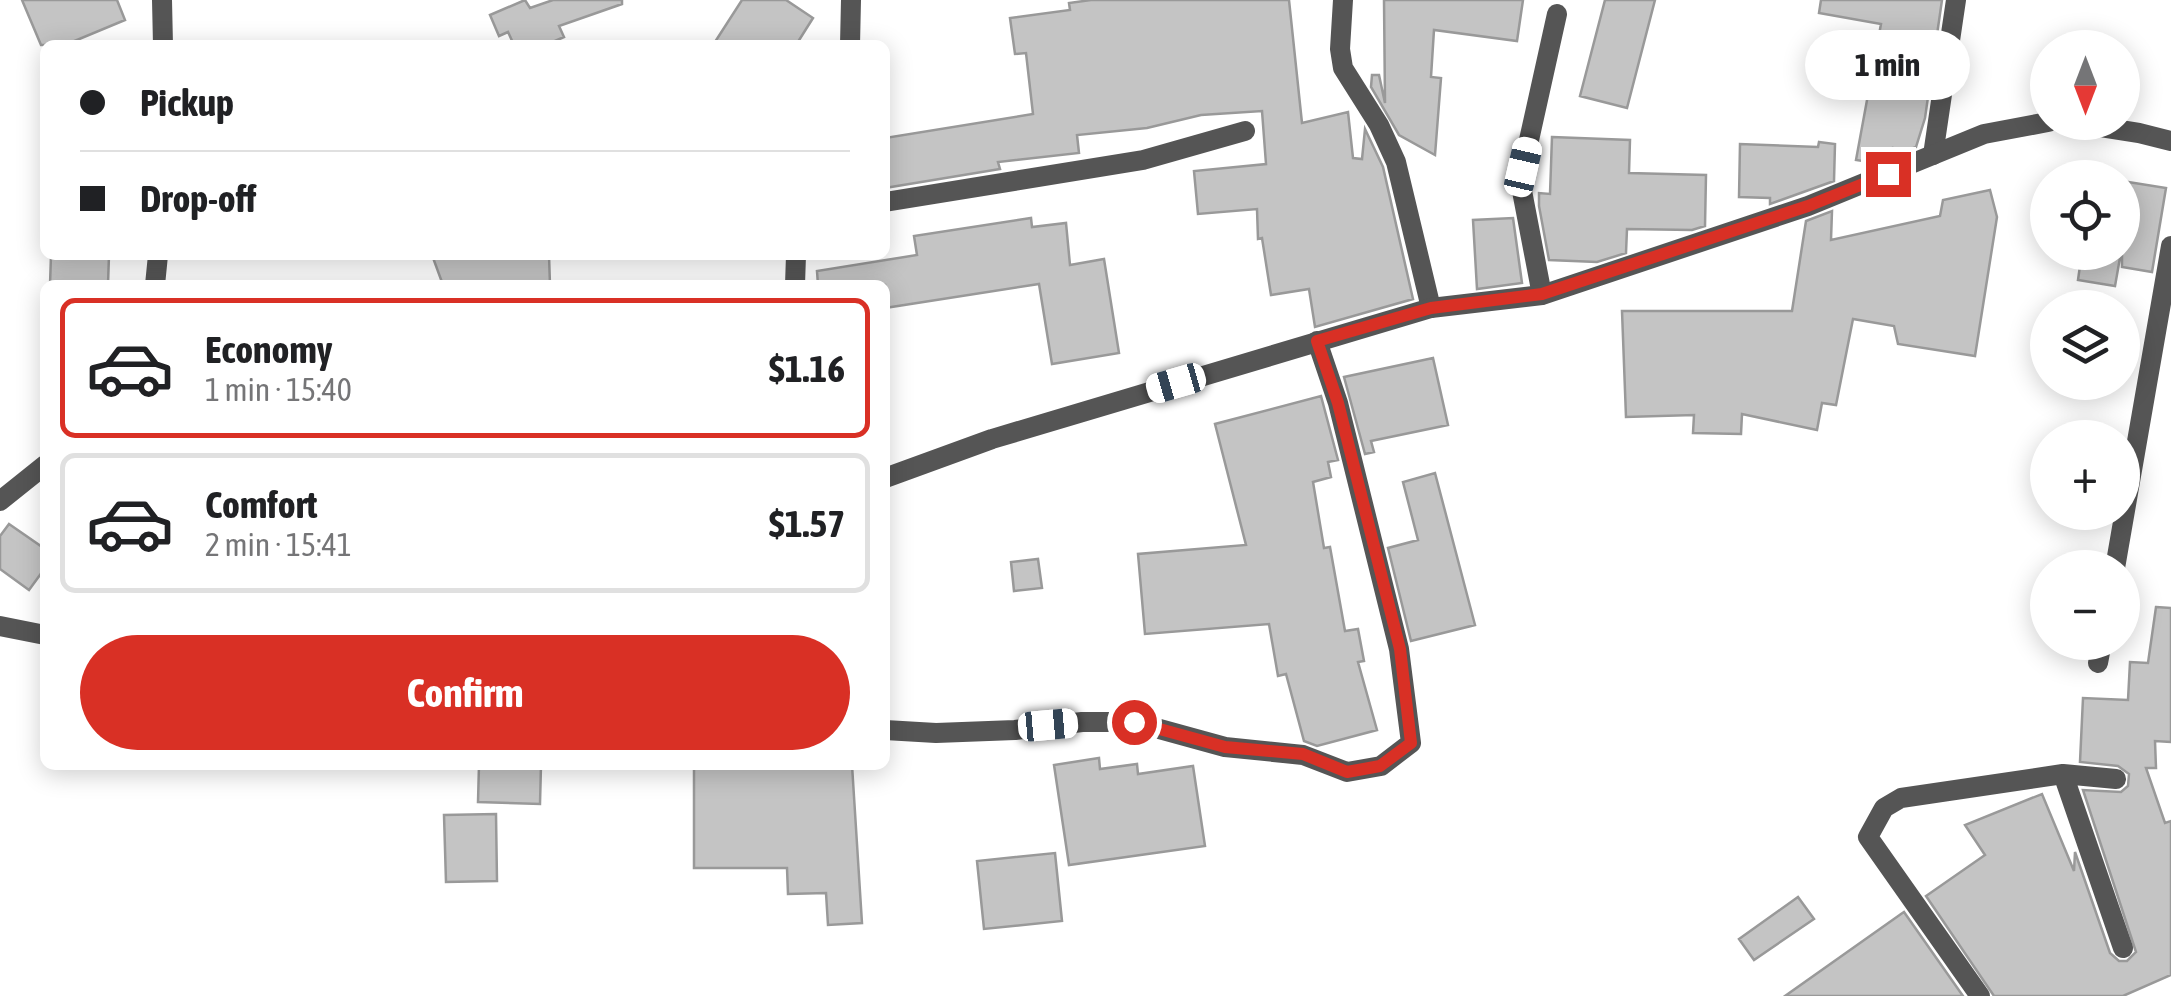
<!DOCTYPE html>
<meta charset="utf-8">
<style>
body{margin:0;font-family:"Asap Condensed",sans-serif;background:#f2f2f2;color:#202124;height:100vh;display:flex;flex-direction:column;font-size:38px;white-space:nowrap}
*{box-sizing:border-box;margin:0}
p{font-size:32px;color:#757577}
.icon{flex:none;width:55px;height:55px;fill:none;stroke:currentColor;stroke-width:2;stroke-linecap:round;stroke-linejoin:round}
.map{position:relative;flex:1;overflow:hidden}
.sheet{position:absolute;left:40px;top:280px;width:850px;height:490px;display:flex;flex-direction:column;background:#fff;border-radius:15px;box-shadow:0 5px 25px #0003}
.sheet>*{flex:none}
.banner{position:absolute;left:40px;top:40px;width:850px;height:220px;border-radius:15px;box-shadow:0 5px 25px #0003;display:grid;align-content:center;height:220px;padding:0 40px;background:#fff}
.needle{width:65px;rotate:180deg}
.controls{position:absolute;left:2030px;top:30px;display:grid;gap:20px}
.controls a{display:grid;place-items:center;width:110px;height:110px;border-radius:50%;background:#fff;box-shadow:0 5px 25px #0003;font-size:50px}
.end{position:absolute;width:45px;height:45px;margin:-22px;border:12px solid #d93025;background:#fff;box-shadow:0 0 0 5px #fff}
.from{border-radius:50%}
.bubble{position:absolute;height:70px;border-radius:35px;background:#fff;box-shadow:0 5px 25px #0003;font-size:32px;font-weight:700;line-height:70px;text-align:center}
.car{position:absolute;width:30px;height:60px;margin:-30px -15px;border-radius:12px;box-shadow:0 0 8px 2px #0007;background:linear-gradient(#fff 24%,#345 0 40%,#fff 0 76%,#345 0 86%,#fff 0)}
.banner b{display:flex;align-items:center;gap:35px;height:95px;font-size:38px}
.banner b+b{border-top:2px solid #e0e0e0}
.banner i{width:25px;height:25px;background:#202124}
ul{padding:18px 0 0;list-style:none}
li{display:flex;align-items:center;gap:30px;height:140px;margin:0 20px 15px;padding:0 20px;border:5px solid #e0e0e0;border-radius:15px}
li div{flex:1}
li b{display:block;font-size:38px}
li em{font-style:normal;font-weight:700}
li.active{border-color:#d93025}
li>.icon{width:90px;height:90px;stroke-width:1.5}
.primary-button{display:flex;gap:20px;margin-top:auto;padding:20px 40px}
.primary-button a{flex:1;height:115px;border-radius:60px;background:#d93025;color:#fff;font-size:40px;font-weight:700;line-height:115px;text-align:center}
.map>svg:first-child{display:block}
</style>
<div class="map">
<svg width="2171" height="996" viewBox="0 0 2171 996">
<rect width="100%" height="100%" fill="#fff"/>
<path fill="#c4c4c4" stroke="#999" stroke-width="2.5" d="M 22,0 L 117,0 L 125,20 L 65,45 L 41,45 Z
M 525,0 L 530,8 L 553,0 L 622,0 L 622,4 L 559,26 L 564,37 L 546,45 L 514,45 L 508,32 L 499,36 L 490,15 Z
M 742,0 L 786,0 L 813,18 L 796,45 L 713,45 Z
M 1091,0 L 1289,0 L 1302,123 L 1348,112 L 1353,158 L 1362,159 L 1365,129 L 1383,167 L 1413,299 L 1315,327 L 1309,289 L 1271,295 L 1262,238 L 1258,239 L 1257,209 L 1198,214 L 1194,171 L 1266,164 L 1262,111 L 1201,115 L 1147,128 L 1077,135 L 1079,153 L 998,162 L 1000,169 L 885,188 L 885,138 L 1033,114 L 1026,53 L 1015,54 L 1010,18 L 1070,10 L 1069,3 Z
M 1384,0 L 1523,0 L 1517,41 L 1434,30 L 1431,77 L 1441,78 L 1435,155 L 1399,135 L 1371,87 L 1372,75 L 1379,75 L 1385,103 Z
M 1605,0 L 1655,0 L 1627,108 L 1580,96 Z
M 1821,0 L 1942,0 L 1925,118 L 1916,147 L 1906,151 L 1893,148 L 1892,157 L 1876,163 L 1856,160 L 1881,24 L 1819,13 Z
M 1552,137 L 1630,140 L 1629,173 L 1706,175 L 1705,226 L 1692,230 L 1627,229 L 1626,253 L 1597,262 L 1549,260 L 1539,206 L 1539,193 L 1550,194 Z
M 1819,142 L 1835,144 L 1834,181 L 1770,204 L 1770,198 L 1739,197 L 1740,144 L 1818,147 Z
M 2122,181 L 2166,188 L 2152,272 L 2122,267 Z
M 1990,190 L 1997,217 L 1975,356 L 1898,344 L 1894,326 L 1853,319 L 1836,405 L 1822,403 L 1817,430 L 1742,414 L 1741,434 L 1693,433 L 1694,415 L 1626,417 L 1622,311 L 1792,311 L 1806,221 L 1832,211 L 1831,240 L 1940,216 L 1943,200 Z
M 1031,218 L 1032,227 L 1066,223 L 1070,265 L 1104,259 L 1119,353 L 1052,364 L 1039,284 L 885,308 L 885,285 L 818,285 L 817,271 L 917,255 L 914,236 Z
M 1513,218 L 1522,283 L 1477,289 L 1473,220 Z
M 2082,252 L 2121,252 L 2115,286 L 2078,280 Z
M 51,255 L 109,255 L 108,285 L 50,285 Z
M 432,255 L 549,255 L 550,285 L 443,285 Z
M 1433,358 L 1448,425 L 1371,441 L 1374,452 L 1365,454 L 1344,377 Z
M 1321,396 L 1338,460 L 1328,462 L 1331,477 L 1313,482 L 1324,548 L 1330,547 L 1345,631 L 1358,629 L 1364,661 L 1358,662 L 1377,730 L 1317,746 L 1304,741 L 1286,674 L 1278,676 L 1269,624 L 1145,634 L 1138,554 L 1246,545 L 1215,424 Z
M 1435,473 L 1475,625 L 1411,641 L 1388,548 L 1418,540 L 1403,482 Z
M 9,524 L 45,549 L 45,568 L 29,590 L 0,569 L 0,536 Z
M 1038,559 L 1042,588 L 1014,591 L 1011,562 Z
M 2156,607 L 2171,608 L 2171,742 L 2155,741 L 2156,768 L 2146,768 L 2165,823 L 2171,821 L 2171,975 L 2123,996 L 1994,996 L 1926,896 L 1985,855 L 1965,825 L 2042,794 L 2074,871 L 2075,852 L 2110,953 L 2119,961 L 2127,961 L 2136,952 L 2083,790 L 2121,792 L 2128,786 L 2129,774 L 2118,766 L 2080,762 L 2083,698 L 2128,700 L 2130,662 L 2148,663 Z
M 1099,758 L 1100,769 L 1137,764 L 1138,774 L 1193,766 L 1205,846 L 1069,865 L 1054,765 Z
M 479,765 L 541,765 L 540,804 L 478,802 Z
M 694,765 L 852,765 L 862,923 L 828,925 L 826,893 L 788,894 L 787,868 L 694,868 Z
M 496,814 L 497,881 L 446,882 L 444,815 Z
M 1055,853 L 1062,921 L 984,929 L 977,861 Z
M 1798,897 L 1814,919 L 1754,960 L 1739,939 Z
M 1904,912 L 1963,996 L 1785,996 L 1901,914 Z"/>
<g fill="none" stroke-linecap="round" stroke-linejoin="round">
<path stroke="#555" stroke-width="20" d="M 162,0 L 163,45
M 1343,0 L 1340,49 L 1343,68 L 1379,125 L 1396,162 L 1431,308
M 850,45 L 851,0
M 1933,155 L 1956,0
M 885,202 L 1143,160 L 1245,131
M 155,285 L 158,255
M 795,285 L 796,255
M 1542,295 L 1522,191 L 1523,167 L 1557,14
M 0,501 L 45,465
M 2115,568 L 2171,246
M 2098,663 L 2102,642
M 885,730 L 936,733 L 1015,730 L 1082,722 L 1134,722 L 1225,747 L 1303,755 L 1347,772 L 1381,766 L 1411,743 L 1399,649 L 1338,403 L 1317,341
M 2063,774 L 2123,948
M 1980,996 L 1868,837 L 1884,808 L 1901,798 L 2063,774 L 2116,779"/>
<path stroke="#555" stroke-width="20" d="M 2069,122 L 2139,133 L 2171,141
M 885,478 L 992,439 L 1431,308 L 1542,295 L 1808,206 L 1984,134 L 2048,122
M 0,626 L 45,635"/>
</g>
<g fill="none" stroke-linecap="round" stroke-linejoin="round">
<path stroke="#d93025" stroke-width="12" d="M 1134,722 L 1225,747 L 1303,754 L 1347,772 L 1380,766 L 1411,743 L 1400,649 L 1338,403 L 1317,341 L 1431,308 L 1542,294 L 1808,206 L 1888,174"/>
</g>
</svg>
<div class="controls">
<a><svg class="needle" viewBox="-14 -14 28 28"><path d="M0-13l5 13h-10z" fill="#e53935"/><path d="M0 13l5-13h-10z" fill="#757577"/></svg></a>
<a><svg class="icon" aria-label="locate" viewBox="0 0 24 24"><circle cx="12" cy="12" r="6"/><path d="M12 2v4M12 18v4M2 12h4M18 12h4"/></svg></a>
<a><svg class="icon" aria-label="layers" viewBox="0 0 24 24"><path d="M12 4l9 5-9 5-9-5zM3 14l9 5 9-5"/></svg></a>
<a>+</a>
<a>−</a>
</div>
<i class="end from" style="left:1134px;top:722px"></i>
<i class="end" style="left:1888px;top:174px"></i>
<div class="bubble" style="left:1805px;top:30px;width:165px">1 min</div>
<i class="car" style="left:1523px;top:167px;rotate:13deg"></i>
<i class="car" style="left:1176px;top:383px;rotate:254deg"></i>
<i class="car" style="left:1048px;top:725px;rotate:85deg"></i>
<div class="banner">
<b><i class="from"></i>Pickup</b>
<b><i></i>Drop-off</b>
</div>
<section class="sheet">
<ul>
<li class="active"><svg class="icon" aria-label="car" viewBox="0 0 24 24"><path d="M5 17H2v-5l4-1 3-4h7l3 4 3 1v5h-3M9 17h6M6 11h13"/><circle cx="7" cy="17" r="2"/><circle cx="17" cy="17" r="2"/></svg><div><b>Economy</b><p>1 min · 15:40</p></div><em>$1.16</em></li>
<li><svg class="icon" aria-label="car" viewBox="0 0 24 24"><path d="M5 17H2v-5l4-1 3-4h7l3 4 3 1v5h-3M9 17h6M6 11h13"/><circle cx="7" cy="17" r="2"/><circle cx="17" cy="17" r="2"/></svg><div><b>Comfort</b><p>2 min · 15:41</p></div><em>$1.57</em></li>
</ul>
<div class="primary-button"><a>Confirm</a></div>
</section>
</div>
